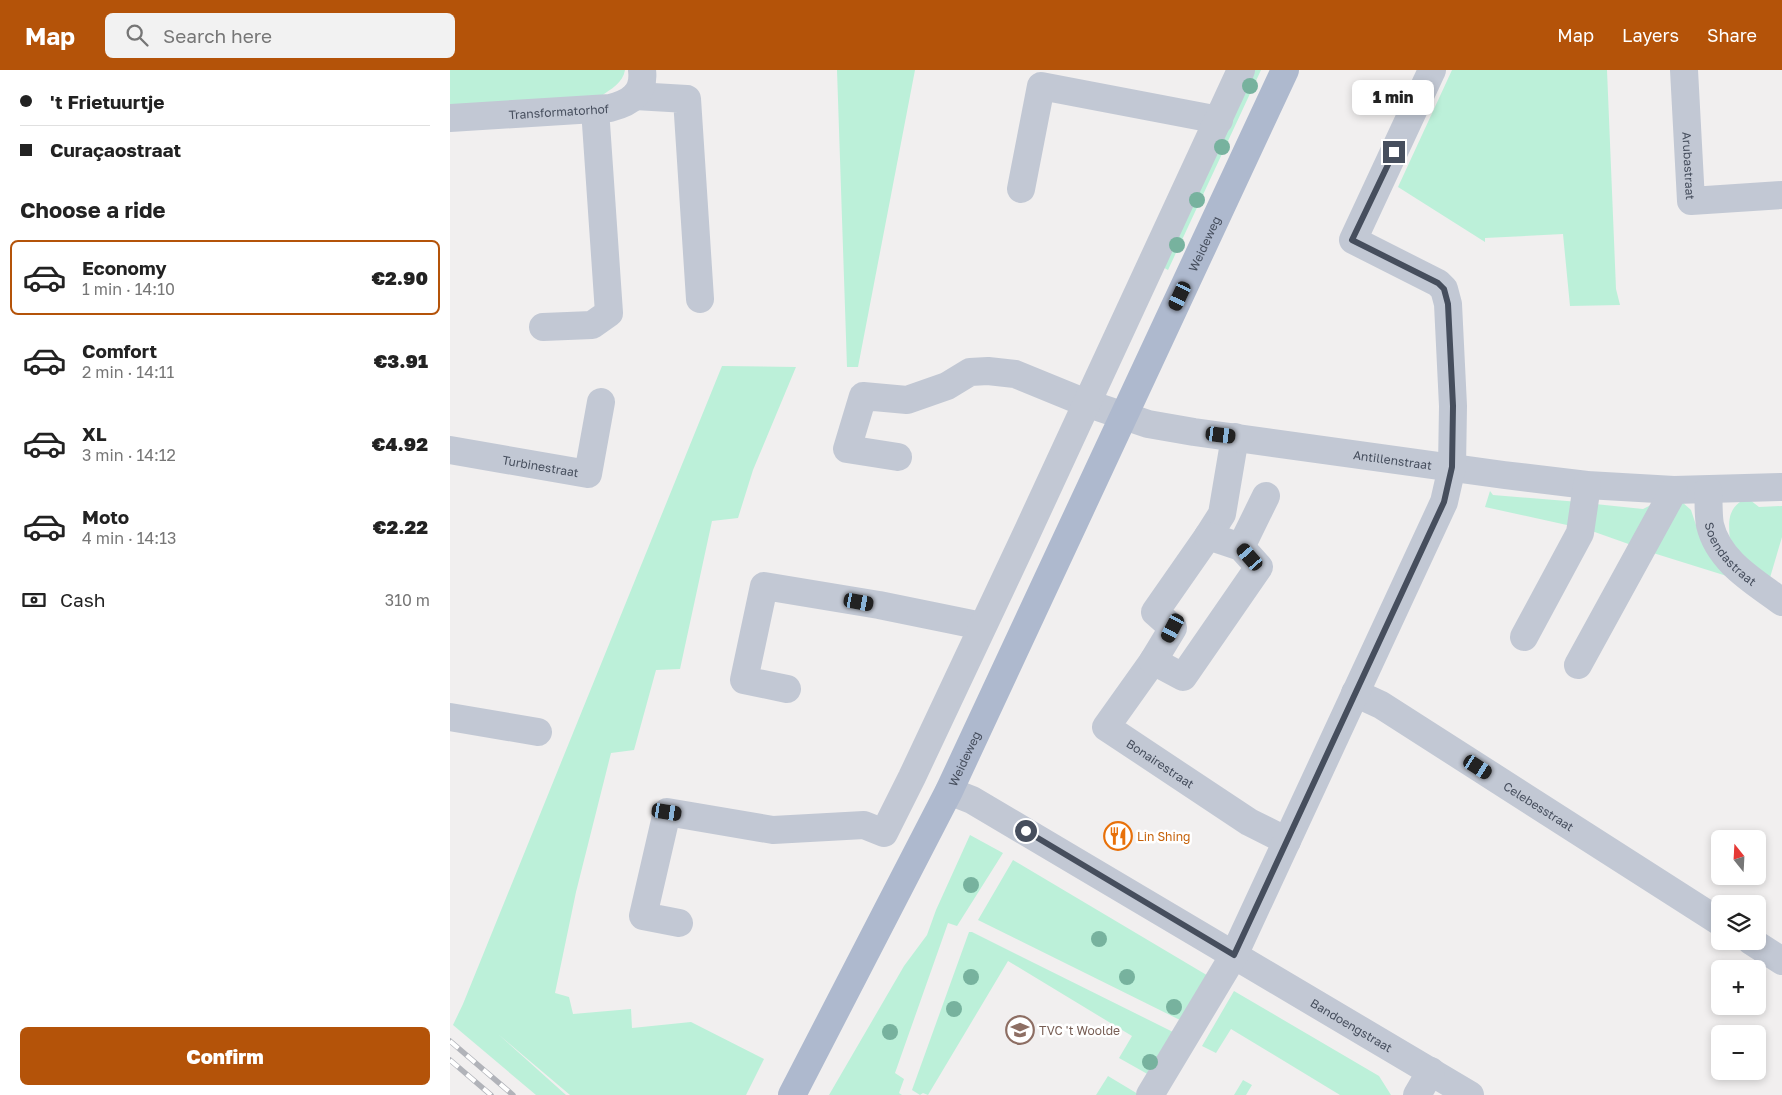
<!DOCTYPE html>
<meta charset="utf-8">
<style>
body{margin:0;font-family:"Golos Text",sans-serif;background:#f2f2f2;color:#222;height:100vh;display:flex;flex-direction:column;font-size:19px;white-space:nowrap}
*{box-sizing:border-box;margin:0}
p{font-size:16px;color:#767676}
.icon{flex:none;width:28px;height:28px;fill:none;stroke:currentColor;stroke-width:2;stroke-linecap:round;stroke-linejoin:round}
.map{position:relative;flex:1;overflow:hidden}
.drawer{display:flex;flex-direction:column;background:#fff;width:450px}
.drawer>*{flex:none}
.hud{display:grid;align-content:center;height:110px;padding:0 20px;background:#fff}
.needle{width:32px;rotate:342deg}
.fabs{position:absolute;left:1261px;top:760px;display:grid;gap:10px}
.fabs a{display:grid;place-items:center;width:55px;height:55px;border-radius:8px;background:#fff;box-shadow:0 2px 8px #0003;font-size:25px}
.end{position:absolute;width:22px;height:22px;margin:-11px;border:6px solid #464e5d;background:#fff;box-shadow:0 0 0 2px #fff}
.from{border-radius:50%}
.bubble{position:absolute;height:35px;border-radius:8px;background:#fff;box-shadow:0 2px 8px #0003;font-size:16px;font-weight:800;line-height:35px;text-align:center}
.car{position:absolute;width:15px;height:30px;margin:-15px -8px;border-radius:6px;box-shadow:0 0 4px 1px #0007;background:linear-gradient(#222 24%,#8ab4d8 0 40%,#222 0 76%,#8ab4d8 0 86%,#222 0)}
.hud b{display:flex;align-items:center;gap:18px;height:48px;font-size:19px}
.hud b+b{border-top:1px solid #e0e0e0}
.hud i{width:12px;height:12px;background:#222}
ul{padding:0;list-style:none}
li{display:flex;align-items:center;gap:15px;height:75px;margin:0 10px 8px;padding:0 10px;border:2px solid transparent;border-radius:8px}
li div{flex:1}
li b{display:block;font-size:19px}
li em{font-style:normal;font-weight:800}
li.active{border-color:#b45309}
li>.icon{width:45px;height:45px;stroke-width:1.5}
h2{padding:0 20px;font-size:22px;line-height:60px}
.pay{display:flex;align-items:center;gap:12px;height:55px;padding:0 20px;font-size:19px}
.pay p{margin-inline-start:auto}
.action{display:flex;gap:10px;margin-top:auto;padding:10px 20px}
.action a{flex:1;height:58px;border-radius:8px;background:#b45309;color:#fff;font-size:20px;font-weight:800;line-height:58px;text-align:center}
header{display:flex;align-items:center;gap:30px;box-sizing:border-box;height:70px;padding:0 25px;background:#b45309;color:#fff}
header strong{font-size:24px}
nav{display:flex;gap:28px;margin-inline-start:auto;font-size:18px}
.search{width:350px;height:45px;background:#f2f2f2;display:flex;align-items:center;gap:12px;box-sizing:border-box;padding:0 18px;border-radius:8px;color:#767676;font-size:19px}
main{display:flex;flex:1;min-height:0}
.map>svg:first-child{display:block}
</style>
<header>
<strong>Map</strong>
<div class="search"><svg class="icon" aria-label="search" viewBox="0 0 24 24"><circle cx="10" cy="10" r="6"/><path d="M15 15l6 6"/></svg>Search here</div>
<nav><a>Map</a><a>Layers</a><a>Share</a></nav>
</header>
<main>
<section class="drawer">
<div class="hud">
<b><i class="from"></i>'t Frietuurtje</b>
<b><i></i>Curaçaostraat</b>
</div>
<h2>Choose a ride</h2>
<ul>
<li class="active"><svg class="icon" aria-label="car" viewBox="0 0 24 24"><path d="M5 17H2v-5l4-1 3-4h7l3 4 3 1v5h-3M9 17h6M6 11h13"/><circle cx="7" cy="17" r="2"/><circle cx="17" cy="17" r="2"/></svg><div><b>Economy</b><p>1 min · 14:10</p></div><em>€2.90</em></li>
<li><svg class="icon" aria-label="car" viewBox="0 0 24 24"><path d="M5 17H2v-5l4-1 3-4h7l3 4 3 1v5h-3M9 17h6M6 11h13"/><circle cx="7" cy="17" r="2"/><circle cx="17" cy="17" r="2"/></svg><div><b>Comfort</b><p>2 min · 14:11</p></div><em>€3.91</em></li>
<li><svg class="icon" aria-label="car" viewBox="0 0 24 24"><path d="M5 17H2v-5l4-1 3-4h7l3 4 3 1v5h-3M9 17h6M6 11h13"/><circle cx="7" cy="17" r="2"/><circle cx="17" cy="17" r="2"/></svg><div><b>XL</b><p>3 min · 14:12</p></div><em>€4.92</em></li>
<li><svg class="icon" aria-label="car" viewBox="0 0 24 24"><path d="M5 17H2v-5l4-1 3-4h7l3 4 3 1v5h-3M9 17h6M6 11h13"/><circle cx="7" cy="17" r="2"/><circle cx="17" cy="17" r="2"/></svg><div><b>Moto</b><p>4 min · 14:13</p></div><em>€2.22</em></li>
</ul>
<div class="pay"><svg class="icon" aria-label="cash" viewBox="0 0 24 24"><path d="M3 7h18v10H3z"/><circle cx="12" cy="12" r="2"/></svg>Cash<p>310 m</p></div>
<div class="action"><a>Confirm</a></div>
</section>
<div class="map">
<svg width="1332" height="1025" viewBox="0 0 1332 1025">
<rect width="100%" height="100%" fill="#f1efef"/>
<path fill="#bcf0d9" d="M 0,0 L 175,0 C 173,13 161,19 151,26 L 0,39 Z
M 387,0 L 465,0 L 408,297 L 397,297 Z
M 803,0 L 811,0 L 718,200 L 711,196 Z
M 1002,0 L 1157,0 L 1166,219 L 1170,235 L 1120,236 L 1113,164 L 1035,168 L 1035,172 L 948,117 Z
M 272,296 L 346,297 L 303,400 L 288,448 L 262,451 L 230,599 L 206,600 L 184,680 L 161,683 L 126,822 L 105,923 L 119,927 L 123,944 L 181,939 L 182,958 L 241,952 L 314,989 L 296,1025 L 120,1025 L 48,964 L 116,1025 L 86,1025 L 3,955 L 13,934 Z
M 1040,421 L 1043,425 L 1129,432 L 1126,457 L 1035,437 Z
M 1293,430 L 1300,430 L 1309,437 L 1332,436 L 1332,467 L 1319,511 L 1280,472 C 1279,455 1276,440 1293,430 Z
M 1232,432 L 1241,440 L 1252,473 L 1280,507 L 1200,482 Z
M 1145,434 L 1193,439 L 1203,434 L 1187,477 L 1139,460 Z
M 520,765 L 553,783 L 507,856 L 498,853 L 445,1003 L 454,1009 L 449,1023 L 452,1025 L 379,1025 L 454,896 L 477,865 L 486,840 Z
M 563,790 L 760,907 L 732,951 L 528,850 Z
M 519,862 L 522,862 L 723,962 L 701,1006 L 669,988 L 682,966 L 558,891 L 478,1025 L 473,1023 L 470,1025 L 462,1020 Z
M 784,921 L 929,1006 L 941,1025 L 890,1025 L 781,959 L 766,983 L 752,976 Z
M 658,1006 L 688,1024 L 688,1025 L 646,1025 Z
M 793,1010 L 802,1015 L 796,1025 L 784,1025 Z"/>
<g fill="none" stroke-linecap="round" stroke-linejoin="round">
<g stroke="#c2c8d4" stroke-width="28">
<path id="s1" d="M 1234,0 L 1241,131 L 1332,125"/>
<path d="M 185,26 L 237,29 L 250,229"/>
<path id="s2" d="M 0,48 L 160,38 C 180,33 195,24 192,0"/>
<path d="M 571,119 L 591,16 L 769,50"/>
<path d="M 93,257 L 142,255 L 159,243 L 145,39"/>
<path id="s3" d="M 785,367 L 772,444 L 758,466 L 705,542 L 723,558 L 703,591 L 656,657 L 799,752 L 837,771"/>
<path id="s4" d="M 0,380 L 138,404 L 151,332"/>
<path id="s5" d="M 448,387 L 397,379 L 413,326 L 457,330 L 497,316 L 520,302 L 538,301 L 565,304 L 636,333 L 698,354 L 744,362 L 1054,405 L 1137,415 L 1224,420 L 1332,417"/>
<path id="s6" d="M 1258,420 C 1259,431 1258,444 1260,455 C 1269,492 1304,511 1332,532"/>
<path d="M 791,477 L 816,426"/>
<path d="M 1074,567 L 1130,463 L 1137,415"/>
<path d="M 703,591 L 733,607 L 809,497 L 791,477 L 758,466"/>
<path d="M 1128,595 L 1224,420"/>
<path d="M 337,619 L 294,610 L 314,516 L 429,535 L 532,556"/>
<path id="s7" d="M 905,623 L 931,635 L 1270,852"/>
<path d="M 0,647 L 88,662"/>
<path id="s8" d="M 499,721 L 522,730 L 1020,1025"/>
<path d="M 229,853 L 193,846 L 217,742 L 323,760 L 414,755 L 434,763 L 462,707 L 574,469 L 791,0"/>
<path d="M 1301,871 L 1332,891"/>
<path d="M 700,1025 L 784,885 L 994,432 L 1002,397 L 1003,336 L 998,234 L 994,219 L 988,213 L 903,170 L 982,0"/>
<path d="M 967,1025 L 981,1001"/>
</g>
<path stroke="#aeb9ce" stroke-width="28" id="s9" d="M 342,1025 L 499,721 L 835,0"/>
<defs>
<path id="rail" d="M 0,971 L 63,1025
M 0,990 L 41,1025"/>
</defs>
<use href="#rail" stroke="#b1b3b9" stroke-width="5.5"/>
<use href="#rail" stroke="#fff" stroke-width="4" stroke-dasharray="11" stroke-linecap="butt"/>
</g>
<g fill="#77b29e">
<circle cx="800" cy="16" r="8"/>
<circle cx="772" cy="77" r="8"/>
<circle cx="747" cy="130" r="8"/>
<circle cx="727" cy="175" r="8"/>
<circle cx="521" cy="815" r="8"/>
<circle cx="649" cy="869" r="8"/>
<circle cx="521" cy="907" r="8"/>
<circle cx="677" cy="907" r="8"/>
<circle cx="724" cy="937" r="8"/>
<circle cx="504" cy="939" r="8"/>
<circle cx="440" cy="962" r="8"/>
<circle cx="700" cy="992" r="8"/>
</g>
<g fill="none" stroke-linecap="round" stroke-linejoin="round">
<path stroke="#464e5d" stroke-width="6" d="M 576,761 L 784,885 L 994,432 L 1002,397 L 1003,336 L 998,234 L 994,219 L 988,213 L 902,170 L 944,82"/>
</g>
<defs>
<symbol id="restaurant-ring" viewBox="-11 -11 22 22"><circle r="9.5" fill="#fff" stroke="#e8710a" stroke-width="1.5"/><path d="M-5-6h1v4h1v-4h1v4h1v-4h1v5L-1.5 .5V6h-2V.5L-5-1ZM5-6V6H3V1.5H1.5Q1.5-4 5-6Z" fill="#e8710a"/></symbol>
<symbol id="school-ring" viewBox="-11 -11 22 22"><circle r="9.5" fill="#fff" stroke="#8d6e63" stroke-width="1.5"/><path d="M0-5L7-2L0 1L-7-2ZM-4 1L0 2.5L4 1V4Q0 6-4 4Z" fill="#8d6e63"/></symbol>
</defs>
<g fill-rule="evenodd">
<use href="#restaurant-ring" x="652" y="750" width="32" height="32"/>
<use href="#school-ring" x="554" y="944" width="32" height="32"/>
</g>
<g text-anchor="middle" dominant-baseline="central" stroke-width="5" stroke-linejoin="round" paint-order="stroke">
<g font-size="12" fill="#464e5d" stroke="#fff">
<text stroke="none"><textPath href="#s2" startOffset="109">Transformatorhof</textPath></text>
<text stroke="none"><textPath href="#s1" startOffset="96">Arubastraat</textPath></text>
<text stroke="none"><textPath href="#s9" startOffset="946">Weideweg</textPath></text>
<text stroke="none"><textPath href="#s5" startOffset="655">Antillenstraat</textPath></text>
<text stroke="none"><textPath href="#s4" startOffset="92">Turbinestraat</textPath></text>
<text stroke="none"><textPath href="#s6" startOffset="71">Soendastraat</textPath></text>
<text stroke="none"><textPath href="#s9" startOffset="378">Weideweg</textPath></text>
<text stroke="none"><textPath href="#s3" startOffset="406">Bonairestraat</textPath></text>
<text stroke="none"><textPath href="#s7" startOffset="216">Celebesstraat</textPath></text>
<text stroke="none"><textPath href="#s8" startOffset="466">Bandoengstraat</textPath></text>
</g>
<g font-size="12" fill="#c56008" stroke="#fff" text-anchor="start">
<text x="687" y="766">Lin Shing</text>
</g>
<g font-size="12" fill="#785e54" stroke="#fff" text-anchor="start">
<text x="589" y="960">TVC 't Woolde</text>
</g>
</g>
</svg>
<div class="fabs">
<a><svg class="needle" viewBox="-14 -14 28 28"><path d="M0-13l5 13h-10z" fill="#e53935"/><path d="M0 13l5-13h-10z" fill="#767676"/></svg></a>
<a><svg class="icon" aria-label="layers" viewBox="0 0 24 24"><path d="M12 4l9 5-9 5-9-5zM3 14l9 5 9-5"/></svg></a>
<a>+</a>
<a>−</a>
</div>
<i class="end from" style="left:576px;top:761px"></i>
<i class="end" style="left:944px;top:82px"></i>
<div class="bubble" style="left:902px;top:10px;width:82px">1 min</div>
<i class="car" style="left:730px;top:226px;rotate:205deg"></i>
<i class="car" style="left:771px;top:365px;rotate:97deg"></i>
<i class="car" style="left:800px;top:487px;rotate:319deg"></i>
<i class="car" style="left:409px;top:532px;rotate:100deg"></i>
<i class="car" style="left:723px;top:558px;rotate:208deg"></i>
<i class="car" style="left:1028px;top:697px;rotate:123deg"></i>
<i class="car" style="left:217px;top:742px;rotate:99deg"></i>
</div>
</main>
